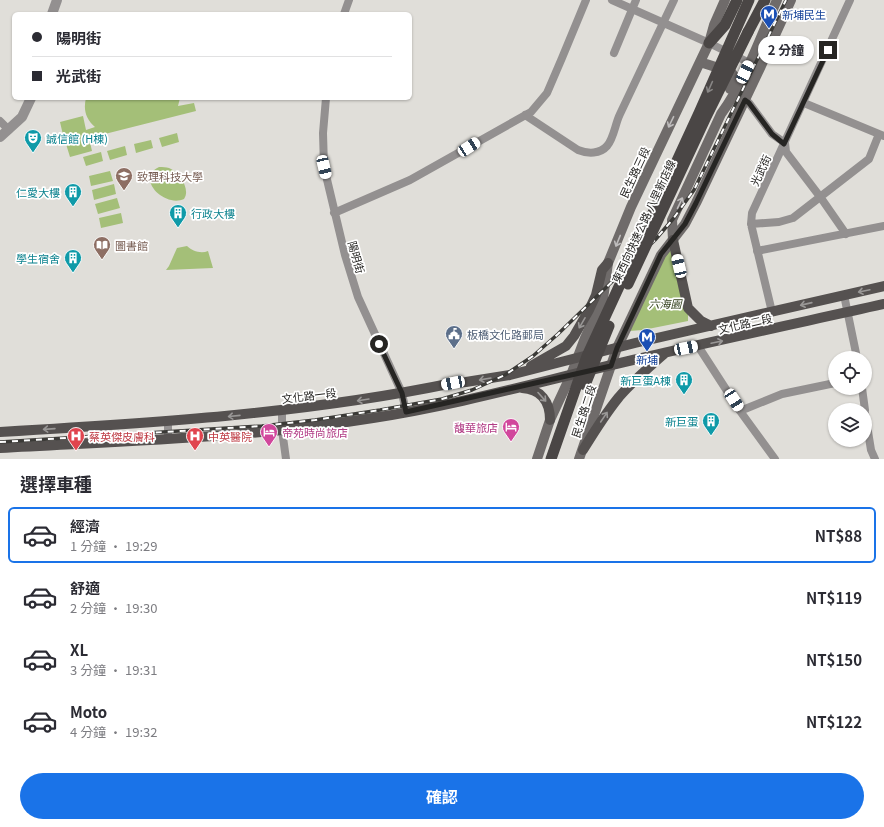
<!DOCTYPE html>
<html lang="zh-TW">
<meta charset="utf-8">
<style>
body{margin:0;font-family:Georgia,"Noto Sans TC",serif;background:#f7f7f7;color:#2b2b33;height:100vh;display:flex;flex-direction:column;font-size:15px;white-space:nowrap}
*{box-sizing:border-box;margin:0}
p{font-size:13px;color:#7c7c81}
.icon{flex:none;width:22px;height:22px;fill:none;stroke:currentColor;stroke-width:2;stroke-linecap:round;stroke-linejoin:round}
.map{position:relative;height:459px;overflow:hidden}
.side{display:flex;flex-direction:column;background:#fff;flex:1}
.side>*{flex:none}
.top-card{position:absolute;left:12px;top:12px;width:400px;height:88px;border-radius:6px;box-shadow:0 1px 3px #0004;display:grid;align-content:center;height:88px;padding:0 20px;background:#fff}
.tools{position:absolute;left:828px;top:351px;display:grid;gap:8px}
.tools a{display:grid;place-items:center;width:44px;height:44px;border-radius:50%;background:#fff;box-shadow:0 1px 3px #0004;font-size:20px}
.end{position:absolute;width:18px;height:18px;margin:-9px;border:5px solid #262523;background:#fff;box-shadow:0 0 0 2px #fff}
.from{border-radius:50%}
.bubble{position:absolute;height:28px;border-radius:14px;background:#fff;box-shadow:0 1px 3px #0004;font-size:13px;font-weight:700;line-height:28px;text-align:center}
.car{position:absolute;width:12px;height:24px;margin:-12px -6px;border-radius:5px;box-shadow:0 0 3px 1px #0007;background:linear-gradient(#fff 24%,#345 0 40%,#fff 0 76%,#345 0 86%,#fff 0)}
.top-card b{display:flex;align-items:center;gap:14px;height:38px;font-size:15px}
.top-card b+b{border-top:1px solid #e1e1e2}
.top-card i{width:10px;height:10px;background:#2b2b33}
ul{padding:0;list-style:none}
li{display:flex;align-items:center;gap:12px;height:56px;margin:0 8px 6px;padding:0 12px;border:2px solid transparent;border-radius:6px}
li div{flex:1}
li b{display:block;font-size:15px}
li em{font-style:normal;font-weight:700}
li.selected{border-color:#1a73e8}
li>.icon{width:36px;height:36px;stroke-width:1.5}
h2{padding:0 20px;font-size:18px;line-height:48px}
.action{display:flex;gap:8px;margin-top:auto;padding:8px 20px}
.action a{flex:1;height:46px;border-radius:24px;background:#1a73e8;color:#fff;font-size:16px;font-weight:700;line-height:46px;text-align:center}
.map>svg:first-child{display:block}
</style>
<div class="map">
<svg width="884" height="459" viewBox="0 0 884 459">
<rect width="100%" height="100%" fill="#e0ded9"/>
<path fill="#a4bf78" d="M 86,98 L 180,98 L 178,106 L 194,103 L 196,111 L 89,138 L 92,151 L 70,157 L 66,144 L 88,138 L 73,141 L 71,133 L 63,135 L 60,122 L 83,116 L 86,130 L 95,127 C 86,119 83,110 86,98 Z
M 177,133 L 179,142 L 162,147 L 159,138 Z
M 151,140 L 153,148 L 136,153 L 134,144 Z
M 125,146 L 127,155 L 110,160 L 107,151 Z
M 101,152 L 103,161 L 86,166 L 83,157 Z
M 159,167 C 163,167 166,167 169,168 C 179,172 191,189 184,199 C 164,208 135,178 159,167 Z
M 110,171 L 113,181 L 91,186 L 89,176 Z
M 114,184 L 116,194 L 94,200 L 92,190 Z
M 117,198 L 120,208 L 98,214 L 95,204 Z
M 121,213 L 123,223 L 101,228 L 99,218 Z
M 673,240 L 688,308 L 688,321 L 643,330 L 629,331 Z
M 187,246 C 192,251 201,254 208,251 L 213,268 L 166,270 L 169,266 L 177,248 Z"/>
<g fill="none" stroke-linecap="round" stroke-linejoin="round">
<path stroke="#939090" stroke-width="8" d="M 612,0 L 709,43 L 760,68
M 344,14 L 349,0
M 614,53 L 636,0
M 326,98 L 323,133 L 324,167 L 345,255 L 358,297 L 402,393 L 406,412
M 745,100 L 749,103 L 772,134 L 785,143 L 786,152 L 821,198 L 846,234
M 804,103 L 884,136
M 525,115 L 578,150 C 588,154 600,154 607,146 C 614,138 615,124 620,114 C 638,76 656,38 674,0
M 0,121 L 9,130
M 334,213 L 410,180 L 531,112 L 547,93 L 562,58 L 586,0
M 751,224 L 779,222 L 793,218 L 869,159 L 879,134
M 757,251 L 884,226
M 844,295 L 857,358
M 772,312 L 751,224 L 752,213 L 850,0
M 698,346 L 740,411 L 775,459
M 862,388 L 865,410
M 282,411 L 282,430 L 286,459
M 740,411 L 782,394 L 835,383
M 865,413 L 871,450 L 875,459
M 168,421 L 168,438"/>
<path stroke="#939090" stroke-width="10" d="M 52,14 L 57,0
M 0,137 L 22,117 L 31,98"/>
<path stroke="#6f6b6a" stroke-width="10" d="M 700,62 L 731,72 L 734,76 L 734,80 L 730,89
M 673,240 L 672,220 L 721,114 C 746,80 760,38 777,0
M 537,459 L 550,420 L 571,375 L 585,338 L 603,299 L 608,263 L 631,207 L 709,43 L 714,25 L 725,0
M 579,459 L 617,348 L 661,255 L 685,224 L 696,203 L 760,68 L 791,0"/>
<path stroke="#555150" stroke-width="10" d="M 673,240 L 688,308 L 701,321 L 711,326
M 531,366 L 566,346 L 574,336 L 589,310 L 596,295 L 602,270 L 608,263
M 522,388 C 541,389 550,402 550,420
M 0,432 C 152,423 303,414 453,383 L 466,382 L 510,375 L 635,343 L 884,286
M 0,448 C 124,441 250,438 373,418 C 464,404 552,378 642,358 C 722,339 803,322 884,304
M 583,450 C 594,432 606,413 619,397 C 633,381 648,368 664,354"/>
<path stroke="#4a4645" stroke-width="11" d="M 748,32 L 765,0
M 709,43 L 725,25 L 737,0"/>
<defs>
<path id="rail" d="M 0,442 L 262,426 L 315,420 L 380,410 L 442,399 L 472,390 L 505,375 L 533,356 L 558,334 L 655,240 L 673,219 L 694,190 L 786,0"/>
</defs>
<use href="#rail" stroke="#3b3a37" stroke-width="3.5"/>
<use href="#rail" stroke="#fff" stroke-width="2" stroke-dasharray="6" stroke-linecap="butt"/>
<path stroke="#4a4645" stroke-width="11" d="M 628,284 L 706,117 L 748,32
M 585,385 L 609,326
M 551,459 L 587,356 L 699,113 L 749,0"/>
</g>
<defs><path id="oneway-shaft" d="M-6 0H5M1.5-3L5.5 0L1.5 3" fill="none" stroke-width="1.6" stroke-linecap="round" stroke-linejoin="round"/></defs>
<use stroke="#898786" href="#oneway-shaft" transform="translate(710 87) rotate(114)"/>
<g stroke="#bebcbc">
<use href="#oneway-shaft" transform="translate(671 122) rotate(116)"/>
<use href="#oneway-shaft" transform="translate(680 203) rotate(-65)"/>
<use href="#oneway-shaft" transform="translate(618 241) rotate(112)"/>
</g>
<g stroke="#999796">
<use href="#oneway-shaft" transform="translate(864 291) rotate(168)"/>
<use href="#oneway-shaft" transform="translate(806 304) rotate(167)"/>
<use href="#oneway-shaft" transform="translate(582 323) rotate(120)"/>
<use href="#oneway-shaft" transform="translate(717 342) rotate(-12)"/>
<use href="#oneway-shaft" transform="translate(485 379) rotate(170)"/>
<use href="#oneway-shaft" transform="translate(542 397) rotate(48)"/>
<use href="#oneway-shaft" transform="translate(363 400) rotate(171)"/>
<use href="#oneway-shaft" transform="translate(234 416) rotate(174)"/>
<use href="#oneway-shaft" transform="translate(604 417) rotate(-56)"/>
<use href="#oneway-shaft" transform="translate(49 429) rotate(176)"/>
</g>
<g fill="none" stroke-linecap="round" stroke-linejoin="round">
<path stroke="#262523" stroke-width="5" d="M 379,344 L 402,393 L 406,412 L 611,366 L 617,348 L 661,254 L 685,224 L 696,203 L 745,100 L 749,103 L 772,134 L 784,144 L 828,50"/>
</g>
<defs>
<symbol id="metro-pin" viewBox="-11 -11 22 30"><path d="M0 17L-7.5 6A9.5 9.5 0 1 1 7.5 6Z" fill="#1a4fb4" stroke="#fff"/><path d="M-5.5 5V-5H-3L0 0L3-5H5.5V5H3V-.5L0 4L-3-.5V5Z" fill="#fff"/></symbol>
<symbol id="theatre-pin" viewBox="-11 -11 22 30"><path d="M0 17L-7.5 6A9.5 9.5 0 1 1 7.5 6Z" fill="#0f9aa8" stroke="#fff"/><path d="M-5-5.5Q0-4 5-5.5V0Q5 5 0 6Q-5 5-5 0ZM-3.3-2.5H-1v1.5H-3.3ZM1-2.5H3.3v1.5H1ZM-2.8 1Q0 5.5 2.8 1Z" fill="#fff"/></symbol>
<symbol id="university-pin" viewBox="-11 -11 22 30"><path d="M0 17L-7.5 6A9.5 9.5 0 1 1 7.5 6Z" fill="#8d6e63" stroke="#fff"/><path d="M0-5L7-2L0 1L-7-2ZM-4 1L0 2.5L4 1V4Q0 6-4 4Z" fill="#fff"/></symbol>
<symbol id="building-pin" viewBox="-11 -11 22 30"><path d="M0 17L-7.5 6A9.5 9.5 0 1 1 7.5 6Z" fill="#0f9aa8" stroke="#fff"/><path d="M-4-6H4V6H1V3H-1V6H-4ZM-2.5-4.3h1.7v1.8h-1.7ZM.8-4.3h1.7v1.8H.8ZM-2.5-1h1.7V.8h-1.7ZM.8-1h1.7V.8H.8Z" fill="#fff"/></symbol>
<symbol id="library-pin" viewBox="-11 -11 22 30"><path d="M0 17L-7.5 6A9.5 9.5 0 1 1 7.5 6Z" fill="#8d6e63" stroke="#fff"/><path d="M-6-4Q-3-5.5-.7-3.5V5Q-3 3-6 4ZM6-4Q3-5.5 .7-3.5V5Q3 3 6 4Z" fill="#fff"/></symbol>
<symbol id="civic-pin" viewBox="-11 -11 22 30"><path d="M0 17L-7.5 6A9.5 9.5 0 1 1 7.5 6Z" fill="#5c6f8a" stroke="#fff"/><path d="M-.6-6.5H3V-4.5H.6V-3L4-1V1h2V6H-6V1h2V-1L-.6-3ZM-1.2 2.5V6h2.4V2.5Z" fill="#fff"/></symbol>
<symbol id="hotel-pin" viewBox="-11 -11 22 30"><path d="M0 17L-7.5 6A9.5 9.5 0 1 1 7.5 6Z" fill="#d1479c" stroke="#fff"/><path d="M-6-4.5h1.5V1H6V5H4.5V3h-9V5H-6ZM-4 0a1.8 1.8 0 1 1 3.6 0ZM.5 0V-2.5h3Q6-2.5 6 0Z" fill="#fff"/></symbol>
<symbol id="hospital-pin" viewBox="-11 -11 22 30"><path d="M0 17L-7.5 6A9.5 9.5 0 1 1 7.5 6Z" fill="#e0444e" stroke="#fff"/><path d="M-5-5h3v3.5h4V-5h3V5h-3V1.5h-4V5h-3Z" fill="#fff"/></symbol>
</defs>
<g fill-rule="evenodd">
<use href="#metro-pin" x="759" y="4" width="20" height="27"/>
<use href="#theatre-pin" x="23" y="128" width="20" height="27"/>
<use href="#university-pin" x="114" y="166" width="20" height="27"/>
<use href="#building-pin" x="63" y="182" width="20" height="27"/>
<use href="#building-pin" x="168" y="203" width="20" height="27"/>
<use href="#library-pin" x="92" y="235" width="20" height="27"/>
<use href="#building-pin" x="63" y="248" width="20" height="27"/>
<use href="#civic-pin" x="444" y="324" width="20" height="27"/>
<use href="#metro-pin" x="637" y="327" width="20" height="27"/>
<use href="#building-pin" x="674" y="370" width="20" height="27"/>
<use href="#building-pin" x="701" y="411" width="20" height="27"/>
<use href="#hotel-pin" x="501" y="417" width="20" height="27"/>
<use href="#hotel-pin" x="259" y="422" width="20" height="27"/>
<use href="#hospital-pin" x="66" y="426" width="20" height="27"/>
<use href="#hospital-pin" x="185" y="426" width="20" height="27"/>
</g>
<g text-anchor="middle" dominant-baseline="central" stroke-width="3.5" stroke-linejoin="round" paint-order="stroke">
<g font-size="11" fill="#164399" stroke="#fff" text-anchor="start">
<text x="782" y="14">新埔民生</text>
<text x="647" y="359" text-anchor="middle">新埔</text>
</g>
<g font-size="11" fill="#0d838f" stroke="#fff" text-anchor="end">
<text x="46" y="138" text-anchor="start">誠信館 (H棟)</text>
<text x="60" y="192">仁愛大樓</text>
<text x="191" y="213" text-anchor="start">行政大樓</text>
<text x="60" y="258">學生宿舍</text>
<text x="671" y="380">新巨蛋A棟</text>
<text x="698" y="421">新巨蛋</text>
</g>
<g font-size="11" fill="#262523" stroke="#fff">
<text transform="translate(760 170) rotate(-65)">光武街</text>
<text transform="translate(634 172) rotate(-65)">民生路三段</text>
<text transform="translate(643 221) rotate(-65)">東西向快速公路 八里新店線</text>
<text transform="translate(357 257) rotate(74)">陽明街</text>
<text transform="translate(745 323) rotate(-13)">文化路二段</text>
<text transform="translate(309 395) rotate(-7)">文化路一段</text>
<text transform="translate(583 411) rotate(-72)">民生路二段</text>
</g>
<g font-size="11" fill="#785e54" stroke="#fff" text-anchor="start">
<text x="137" y="176">致理科技大學</text>
<text x="115" y="245">圖書館</text>
</g>
<g font-size="11" font-style="italic" fill="#2f3c18" stroke="#fff">
<text x="665" y="303">六海園</text>
</g>
<g font-size="11" fill="#4e5e75" stroke="#fff" text-anchor="start">
<text x="467" y="334">板橋文化路郵局</text>
</g>
<g font-size="11" fill="#b23c85" stroke="#fff" text-anchor="end">
<text x="498" y="427">馥華旅店</text>
<text x="282" y="432" text-anchor="start">帝苑時尚旅店</text>
</g>
<g font-size="11" fill="#be3a42" stroke="#fff" text-anchor="start">
<text x="89" y="436">蔡英傑皮膚科</text>
<text x="208" y="436">中英醫院</text>
</g>
</g>
</svg>
<div class="tools">
<a><svg class="icon" aria-label="locate" viewBox="0 0 24 24"><circle cx="12" cy="12" r="6"/><path d="M12 2v4M12 18v4M2 12h4M18 12h4"/></svg></a>
<a><svg class="icon" aria-label="layers" viewBox="0 0 24 24"><path d="M12 4l9 5-9 5-9-5zM3 14l9 5 9-5"/></svg></a>
</div>
<i class="end from" style="left:379px;top:344px"></i>
<i class="end" style="left:828px;top:50px"></i>
<div class="bubble" style="left:758px;top:36px;width:56px">2 分鐘</div>
<i class="car" style="left:745px;top:72px;rotate:25deg"></i>
<i class="car" style="left:469px;top:147px;rotate:57deg"></i>
<i class="car" style="left:324px;top:167px;rotate:167deg"></i>
<i class="car" style="left:679px;top:266px;rotate:347deg"></i>
<i class="car" style="left:686px;top:348px;rotate:78deg"></i>
<i class="car" style="left:453px;top:383px;rotate:259deg"></i>
<i class="car" style="left:734px;top:400px;rotate:147deg"></i>
<div class="top-card">
<b><i class="from"></i>陽明街</b>
<b><i></i>光武街</b>
</div>
</div>
<section class="side">
<h2>選擇車種</h2>
<ul>
<li class="selected"><svg class="icon" aria-label="car" viewBox="0 0 24 24"><path d="M5 17H2v-5l4-1 3-4h7l3 4 3 1v5h-3M9 17h6M6 11h13"/><circle cx="7" cy="17" r="2"/><circle cx="17" cy="17" r="2"/></svg><div><b>經濟</b><p>1 分鐘 · 19:29</p></div><em>NT$88</em></li>
<li><svg class="icon" aria-label="car" viewBox="0 0 24 24"><path d="M5 17H2v-5l4-1 3-4h7l3 4 3 1v5h-3M9 17h6M6 11h13"/><circle cx="7" cy="17" r="2"/><circle cx="17" cy="17" r="2"/></svg><div><b>舒適</b><p>2 分鐘 · 19:30</p></div><em>NT$119</em></li>
<li><svg class="icon" aria-label="car" viewBox="0 0 24 24"><path d="M5 17H2v-5l4-1 3-4h7l3 4 3 1v5h-3M9 17h6M6 11h13"/><circle cx="7" cy="17" r="2"/><circle cx="17" cy="17" r="2"/></svg><div><b>XL</b><p>3 分鐘 · 19:31</p></div><em>NT$150</em></li>
<li><svg class="icon" aria-label="car" viewBox="0 0 24 24"><path d="M5 17H2v-5l4-1 3-4h7l3 4 3 1v5h-3M9 17h6M6 11h13"/><circle cx="7" cy="17" r="2"/><circle cx="17" cy="17" r="2"/></svg><div><b>Moto</b><p>4 分鐘 · 19:32</p></div><em>NT$122</em></li>
</ul>
<div class="action"><a>確認</a></div>
</section>
